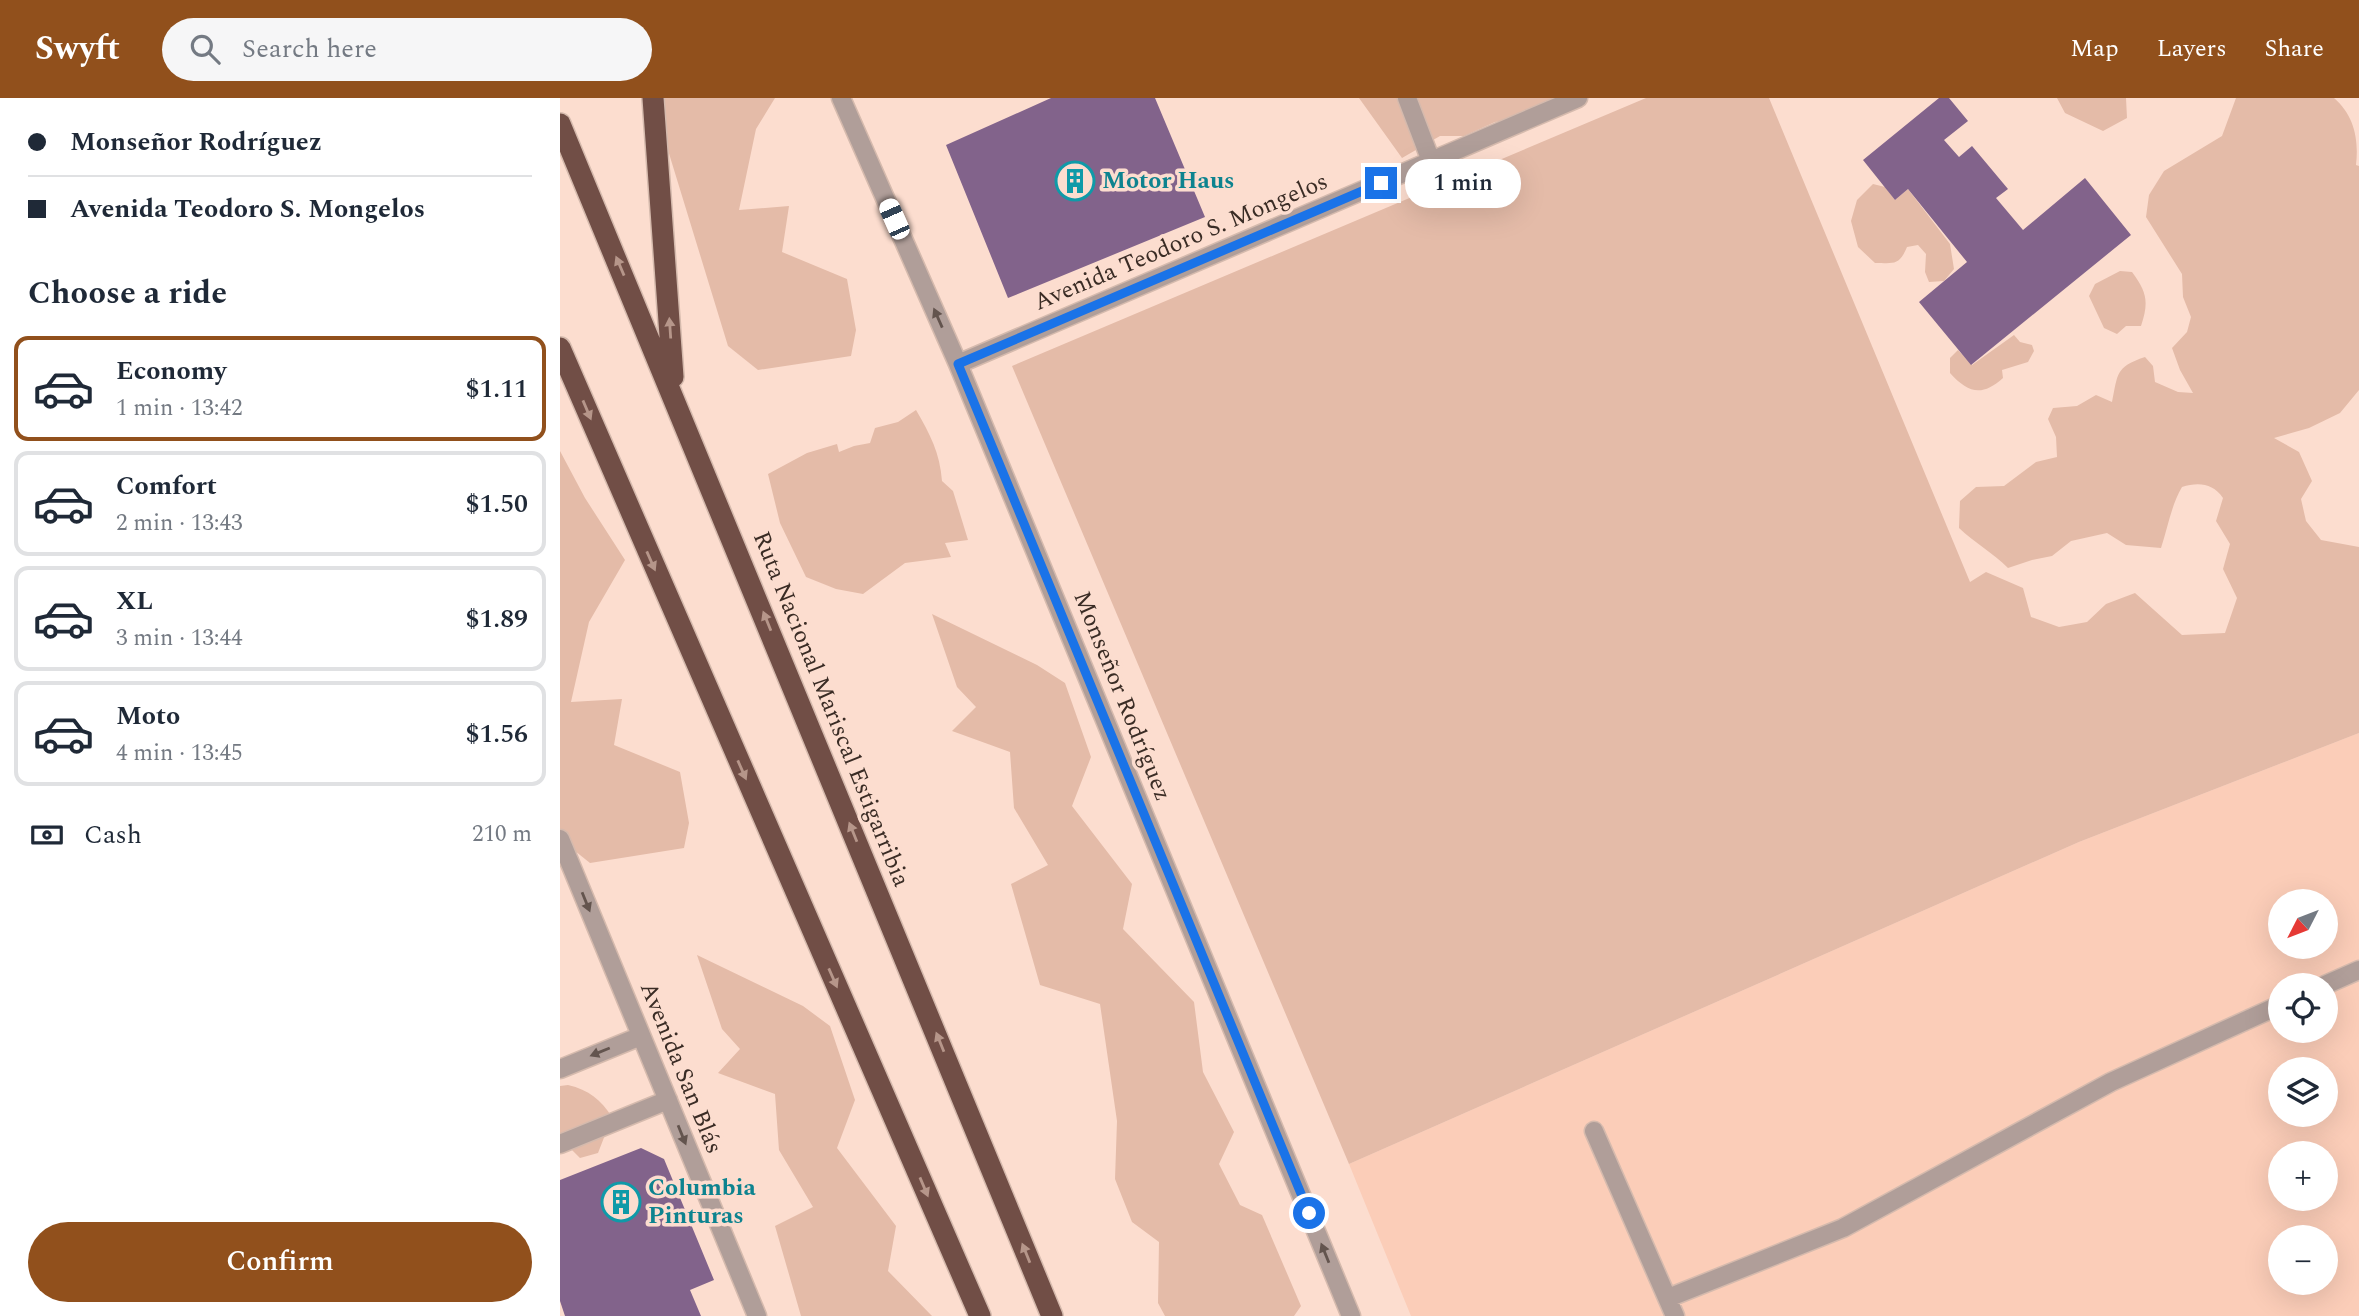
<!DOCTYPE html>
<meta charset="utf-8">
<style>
body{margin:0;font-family:Spectral,serif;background:#f6f6f7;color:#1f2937;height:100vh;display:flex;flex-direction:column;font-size:26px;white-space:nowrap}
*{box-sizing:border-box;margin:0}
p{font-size:23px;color:#747a83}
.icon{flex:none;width:38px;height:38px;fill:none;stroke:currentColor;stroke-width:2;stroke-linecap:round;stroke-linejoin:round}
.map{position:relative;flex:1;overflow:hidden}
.details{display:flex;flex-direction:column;background:#fff;width:560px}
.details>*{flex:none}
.banner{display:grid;align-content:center;height:154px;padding:0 28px;background:#fff}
.needle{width:46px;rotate:228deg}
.controls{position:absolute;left:1708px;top:791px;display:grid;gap:14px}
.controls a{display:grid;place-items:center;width:70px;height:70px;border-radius:50%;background:#fff;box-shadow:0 7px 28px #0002;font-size:35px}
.end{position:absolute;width:32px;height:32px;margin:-16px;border:9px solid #1a73e8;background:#fff;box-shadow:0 0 0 4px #fff}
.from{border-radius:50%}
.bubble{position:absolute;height:49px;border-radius:24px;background:#fff;box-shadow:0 7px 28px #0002;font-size:23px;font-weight:600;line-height:49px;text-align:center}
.car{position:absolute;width:21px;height:42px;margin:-21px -10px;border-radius:9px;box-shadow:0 0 5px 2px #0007;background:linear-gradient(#fff 24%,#345 0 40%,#fff 0 76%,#345 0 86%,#fff 0)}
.banner b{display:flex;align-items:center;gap:24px;height:66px;font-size:26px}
.banner b+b{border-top:2px solid #e0e1e3}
.banner i{width:18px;height:18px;background:#1f2937}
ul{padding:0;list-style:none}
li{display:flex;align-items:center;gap:21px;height:105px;margin:0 14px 10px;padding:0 14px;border:4px solid #e0e1e3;border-radius:14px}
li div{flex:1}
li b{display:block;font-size:26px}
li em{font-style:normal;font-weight:600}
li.on{border-color:#91501c}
li>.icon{width:63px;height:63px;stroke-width:1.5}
h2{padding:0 28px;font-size:32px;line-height:84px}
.pay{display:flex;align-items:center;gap:18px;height:77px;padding:0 28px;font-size:26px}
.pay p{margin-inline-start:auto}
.cta{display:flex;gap:14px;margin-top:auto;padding:14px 28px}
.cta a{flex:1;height:80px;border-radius:42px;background:#91501c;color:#fff;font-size:28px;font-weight:600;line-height:80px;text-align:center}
header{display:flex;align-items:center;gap:42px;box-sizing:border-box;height:98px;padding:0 35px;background:#91501c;color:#fff}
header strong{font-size:33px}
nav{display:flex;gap:38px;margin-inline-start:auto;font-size:24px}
.search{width:490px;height:63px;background:#f6f6f7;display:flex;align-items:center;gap:18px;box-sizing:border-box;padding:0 24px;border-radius:38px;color:#747a83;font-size:26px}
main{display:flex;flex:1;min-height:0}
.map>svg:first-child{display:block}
</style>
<header>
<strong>Swyft</strong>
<div class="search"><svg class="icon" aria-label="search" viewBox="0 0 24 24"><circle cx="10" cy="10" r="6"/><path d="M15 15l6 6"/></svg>Search here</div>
<nav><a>Map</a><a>Layers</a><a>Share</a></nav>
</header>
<main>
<section class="details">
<div class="banner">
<b><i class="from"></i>Monseñor Rodríguez</b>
<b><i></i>Avenida Teodoro S. Mongelos</b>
</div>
<h2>Choose a ride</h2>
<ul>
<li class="on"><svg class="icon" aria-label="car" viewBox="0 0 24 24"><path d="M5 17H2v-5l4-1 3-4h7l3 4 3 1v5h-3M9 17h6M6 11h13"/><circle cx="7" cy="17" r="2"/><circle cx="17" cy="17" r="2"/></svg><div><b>Economy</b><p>1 min · 13:42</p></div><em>$1.11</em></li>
<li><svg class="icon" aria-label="car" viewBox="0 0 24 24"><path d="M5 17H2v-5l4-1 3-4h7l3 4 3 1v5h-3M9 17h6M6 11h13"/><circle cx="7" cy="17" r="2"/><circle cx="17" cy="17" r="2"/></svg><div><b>Comfort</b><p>2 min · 13:43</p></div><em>$1.50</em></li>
<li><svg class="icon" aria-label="car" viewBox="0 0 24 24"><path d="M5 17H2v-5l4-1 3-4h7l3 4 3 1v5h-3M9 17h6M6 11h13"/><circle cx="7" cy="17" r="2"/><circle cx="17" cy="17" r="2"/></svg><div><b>XL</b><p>3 min · 13:44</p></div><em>$1.89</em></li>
<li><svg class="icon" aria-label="car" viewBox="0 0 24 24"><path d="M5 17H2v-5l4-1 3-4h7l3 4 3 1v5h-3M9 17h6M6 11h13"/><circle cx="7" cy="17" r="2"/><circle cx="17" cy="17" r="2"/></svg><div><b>Moto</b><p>4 min · 13:45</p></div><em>$1.56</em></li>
</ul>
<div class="pay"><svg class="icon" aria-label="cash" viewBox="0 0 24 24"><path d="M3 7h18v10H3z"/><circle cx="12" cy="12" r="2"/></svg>Cash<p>210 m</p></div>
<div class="cta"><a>Confirm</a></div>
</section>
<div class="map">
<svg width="1799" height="1218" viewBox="0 0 1799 1218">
<rect width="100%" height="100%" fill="#fcddcf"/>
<path fill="#fbcdb8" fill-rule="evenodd" d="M 1799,635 L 1799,1218 L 851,1218 L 789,1066 L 1519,744 ZM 1720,803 L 1766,803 L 1766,849 L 1720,849 ZM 1720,887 L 1766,887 L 1766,933 L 1720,933 ZM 1720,971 L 1766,971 L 1766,1017 L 1720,1017 ZM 1720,1055 L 1766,1055 L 1766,1101 L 1720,1101 ZM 1720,1139 L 1766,1139 L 1766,1185 L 1720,1185 Z"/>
<path fill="#e4bba8" d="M 92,0 L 215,0 L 196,31 L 179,112 L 229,108 L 222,154 L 287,181 L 296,232 L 291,258 L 198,272 L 168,248 Z
M 799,0 L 1002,0 L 1002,13 L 935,24 L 904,38 L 880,38 L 842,60 Z
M 1086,0 L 1209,0 L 1410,484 L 1426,474 L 1463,490 L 1471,519 L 1499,529 L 1527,524 L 1546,506 L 1575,495 L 1622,537 L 1665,535 L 1677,500 L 1663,471 L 1670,446 L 1656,423 L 1663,400 C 1653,385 1638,384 1622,389 C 1611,408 1608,429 1601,450 L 1566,447 L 1547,435 L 1511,443 L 1492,458 L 1472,462 L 1448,470 C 1433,455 1415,445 1399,430 L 1400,403 L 1416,389 L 1444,388 L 1476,364 L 1497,359 L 1496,339 L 1488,321 L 1493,310 L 1517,308 L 1536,297 L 1552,304 C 1558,276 1555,269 1585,259 L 1593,268 L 1595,284 L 1618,294 L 1633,295 L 1620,272 L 1612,250 L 1627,234 L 1631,219 L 1623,199 L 1622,176 L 1586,119 L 1589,97 L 1604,73 L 1662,38 L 1676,0 L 1774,0 C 1794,17 1799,41 1796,67 L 1799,68 L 1799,292 L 1780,315 L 1749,330 L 1714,340 L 1739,354 L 1752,383 L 1741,401 L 1746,423 L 1761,442 L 1799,449 L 1799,635 L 1519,744 L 789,1066 L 452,268 Z
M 1497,0 L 1566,0 L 1567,20 L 1543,33 L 1505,15 Z
M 1313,86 L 1325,89 L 1335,102 L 1348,91 L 1390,146 L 1394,171 L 1384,183 L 1369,184 L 1365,174 L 1366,156 L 1358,147 L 1347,149 C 1339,168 1334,165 1315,165 L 1298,149 L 1291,123 L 1297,102 Z
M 1560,173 L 1572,174 C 1587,194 1589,204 1581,228 L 1566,228 L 1557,236 L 1544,230 L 1529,198 L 1535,186 Z
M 1454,237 L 1460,244 L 1472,247 L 1474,253 L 1468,264 L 1442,272 L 1443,280 C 1422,299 1408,295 1390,275 L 1390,260 L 1398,252 L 1412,267 Z
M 356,312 C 370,336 380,355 382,383 L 393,393 L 408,442 L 385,445 L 391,459 L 345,465 L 303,496 L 276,491 L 246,479 L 220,425 L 208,376 L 247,355 L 277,346 L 279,354 L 294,348 L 310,345 L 315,330 L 338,324 Z
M 0,353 L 25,400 L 65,462 L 29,524 L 11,604 L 62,601 L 54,647 L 120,674 L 129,725 L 124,750 L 30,765 L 0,741 Z
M 372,516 L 477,567 L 505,585 L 531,659 L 512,708 L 572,786 L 563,831 L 634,904 L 643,974 L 674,1034 L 659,1066 L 680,1107 L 702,1117 L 741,1208 L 734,1218 L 605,1218 L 598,1205 L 599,1144 L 572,1124 L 555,1081 L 557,1023 L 540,906 L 480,887 L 451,786 L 488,767 L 454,710 L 450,654 L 392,633 L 416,609 L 397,589 Z
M 137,857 L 243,908 L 270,928 L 295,1002 L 277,1050 L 336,1128 L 328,1173 L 372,1218 L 241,1218 L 215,1128 L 253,1109 L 219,1052 L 215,996 L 158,975 L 180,951 L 162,931 Z
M 8,987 C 29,992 41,1002 52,1019 L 38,1055 L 20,1060 L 5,1045 L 0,1045 L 0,988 Z"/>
<path fill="#82638b" d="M 491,0 L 595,0 L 645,119 L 448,200 L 386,47 Z
M 1379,0 L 1389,0 L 1408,23 L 1384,42 L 1399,59 L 1412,48 L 1448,91 L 1436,100 L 1463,132 L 1525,80 L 1571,137 L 1411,267 L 1359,204 L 1407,164 L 1348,91 L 1335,102 L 1303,62 Z
M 81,1050 L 104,1061 L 154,1182 L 130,1192 L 141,1218 L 5,1218 L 0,1203 L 0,1082 Z"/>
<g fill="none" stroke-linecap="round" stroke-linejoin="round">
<defs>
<path id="minor" d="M 281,0 L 398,266 L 791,1218
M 847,0 L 871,63
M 398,266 L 1018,0
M 0,741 L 197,1218
M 1765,887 L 1799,872
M 0,971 L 81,938
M 1034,1033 L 1115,1218
M 0,1046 L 108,1002
M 1108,1200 L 1283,1130 L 1551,984 L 1720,907"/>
<path id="highway" d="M 93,0 L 113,279
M 0,26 L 492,1218
M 0,250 L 420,1218"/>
</defs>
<use href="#minor" stroke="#d5baad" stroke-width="21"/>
<use href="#highway" stroke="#d5baad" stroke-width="24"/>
<use href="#minor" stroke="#b09e99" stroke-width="18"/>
<use href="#highway" stroke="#714e46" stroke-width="21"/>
</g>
<defs><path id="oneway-solid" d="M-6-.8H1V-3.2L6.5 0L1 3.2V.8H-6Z" transform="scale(1.75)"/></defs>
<g fill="#b6968a">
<use href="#oneway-solid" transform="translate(60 168) rotate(-113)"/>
<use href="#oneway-solid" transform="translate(110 230) rotate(-94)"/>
<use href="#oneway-solid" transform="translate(27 312) rotate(67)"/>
<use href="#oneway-solid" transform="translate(91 463) rotate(66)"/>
<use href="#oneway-solid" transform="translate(207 523) rotate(-112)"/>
<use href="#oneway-solid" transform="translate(182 672) rotate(66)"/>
<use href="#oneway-solid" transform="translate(293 734) rotate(-112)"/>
<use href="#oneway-solid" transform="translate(273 880) rotate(66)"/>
<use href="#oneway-solid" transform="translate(380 944) rotate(-112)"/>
<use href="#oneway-solid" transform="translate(364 1089) rotate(67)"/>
<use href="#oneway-solid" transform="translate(466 1155) rotate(-112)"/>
</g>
<g fill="#63544e">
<use href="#oneway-solid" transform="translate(378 220) rotate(-114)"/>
<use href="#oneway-solid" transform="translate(26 804) rotate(68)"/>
<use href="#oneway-solid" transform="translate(40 954) rotate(158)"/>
<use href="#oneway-solid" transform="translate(122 1037) rotate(68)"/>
<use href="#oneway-solid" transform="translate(765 1155) rotate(-112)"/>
</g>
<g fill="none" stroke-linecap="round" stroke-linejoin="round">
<path stroke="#1a73e8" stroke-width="9" d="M 749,1115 L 398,266 L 821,85"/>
</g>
<defs>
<symbol id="building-ring" viewBox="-11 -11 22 22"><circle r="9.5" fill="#fcddcf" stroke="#0f9aa8" stroke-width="1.5"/><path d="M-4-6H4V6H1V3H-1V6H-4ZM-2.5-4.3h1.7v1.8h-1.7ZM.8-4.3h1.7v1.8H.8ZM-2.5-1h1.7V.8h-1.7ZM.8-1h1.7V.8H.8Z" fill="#0f9aa8"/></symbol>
</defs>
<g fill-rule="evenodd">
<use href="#building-ring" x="493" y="61" width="44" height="44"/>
<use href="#building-ring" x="39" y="1082" width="44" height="44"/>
</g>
<g text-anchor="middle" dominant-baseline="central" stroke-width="7" stroke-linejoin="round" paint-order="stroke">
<g font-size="24" font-weight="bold" fill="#0d838f" stroke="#fcddcf" text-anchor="start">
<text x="542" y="83">Motor Haus</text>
<text x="88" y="1090">Columbia<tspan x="88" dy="28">Pinturas</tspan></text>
</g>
<g font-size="24" fill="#3a2c25" stroke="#fcddcf">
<text transform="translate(621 144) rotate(-23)">Avenida Teodoro S. Mongelos</text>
<text transform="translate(562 598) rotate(68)">Monseñor Rodríguez</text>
<text transform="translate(271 611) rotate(68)">Ruta Nacional Mariscal Estigarribia</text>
<text transform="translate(121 970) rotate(68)">Avenida San Blás</text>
</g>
</g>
</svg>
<div class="controls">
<a><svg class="needle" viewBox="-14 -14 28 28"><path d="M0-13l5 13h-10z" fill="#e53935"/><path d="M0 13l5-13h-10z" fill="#747a83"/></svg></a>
<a><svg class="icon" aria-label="locate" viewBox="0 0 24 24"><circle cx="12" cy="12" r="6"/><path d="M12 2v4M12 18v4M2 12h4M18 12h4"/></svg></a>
<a><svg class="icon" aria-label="layers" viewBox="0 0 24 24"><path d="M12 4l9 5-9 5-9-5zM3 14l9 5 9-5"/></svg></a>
<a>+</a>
<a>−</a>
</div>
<i class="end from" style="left:749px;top:1115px"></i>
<i class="end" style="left:821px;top:85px"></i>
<div class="bubble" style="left:845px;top:61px;width:116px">1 min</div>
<i class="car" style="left:334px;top:121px;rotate:336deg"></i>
</div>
</main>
